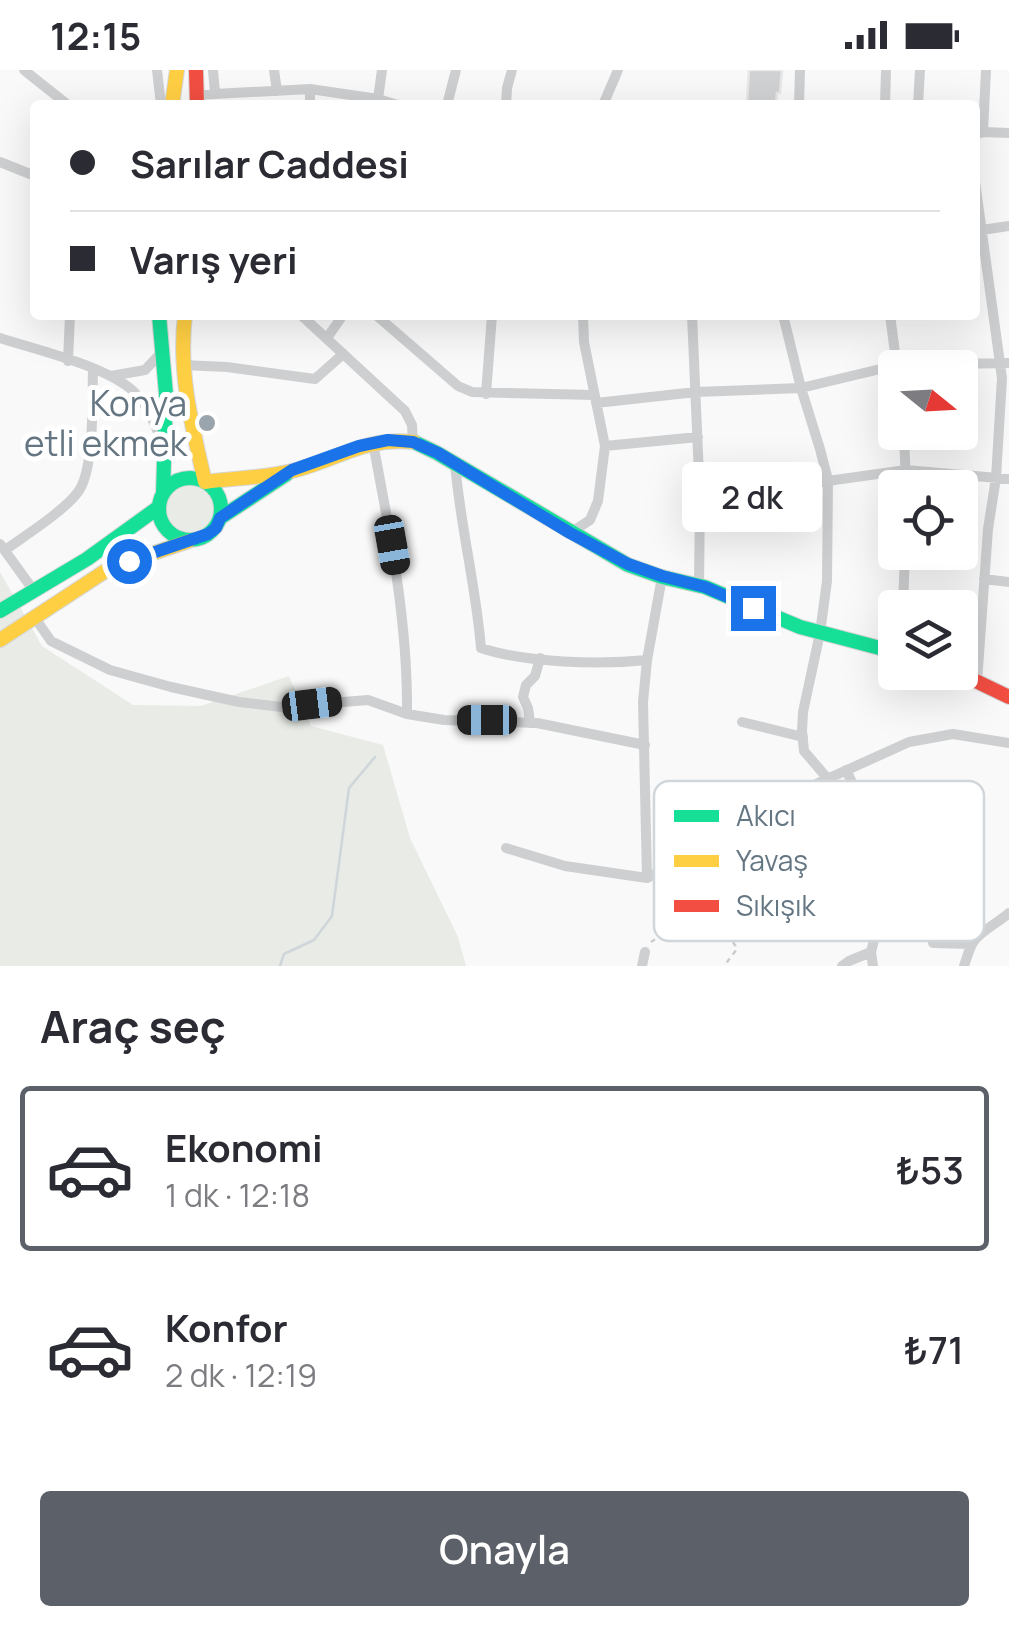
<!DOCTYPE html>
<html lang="tr">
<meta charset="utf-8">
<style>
body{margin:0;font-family:Manrope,sans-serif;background:#f2f2f3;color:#2b2b33;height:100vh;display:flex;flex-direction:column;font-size:38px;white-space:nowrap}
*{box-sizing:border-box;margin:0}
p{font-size:32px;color:#7c7c81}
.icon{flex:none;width:55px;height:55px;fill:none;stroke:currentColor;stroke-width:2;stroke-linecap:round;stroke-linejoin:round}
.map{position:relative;height:896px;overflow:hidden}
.drawer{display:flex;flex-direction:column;background:#fff;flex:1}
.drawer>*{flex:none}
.guide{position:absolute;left:30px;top:30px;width:950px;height:220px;border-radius:10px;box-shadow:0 10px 40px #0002;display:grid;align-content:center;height:220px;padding:0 40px;background:#fff}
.needle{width:65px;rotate:108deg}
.fabs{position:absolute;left:878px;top:280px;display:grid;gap:20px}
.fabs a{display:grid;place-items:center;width:100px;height:100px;border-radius:10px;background:#fff;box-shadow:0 10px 40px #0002;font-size:50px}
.end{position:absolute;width:45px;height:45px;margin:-22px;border:12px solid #1a73e8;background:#fff;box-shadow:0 0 0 5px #fff}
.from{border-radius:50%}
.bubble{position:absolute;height:70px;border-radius:10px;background:#fff;box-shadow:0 10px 40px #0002;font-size:32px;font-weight:600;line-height:70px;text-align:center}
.car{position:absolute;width:30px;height:60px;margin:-30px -15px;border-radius:12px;box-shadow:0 0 8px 2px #0007;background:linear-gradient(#222 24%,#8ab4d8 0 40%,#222 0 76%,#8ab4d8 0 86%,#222 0)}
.guide b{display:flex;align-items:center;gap:35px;height:95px;font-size:38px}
.guide b+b{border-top:2px solid #e1e1e2}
.guide i{width:25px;height:25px;background:#2b2b33}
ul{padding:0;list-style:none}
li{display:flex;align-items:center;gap:30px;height:165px;margin:0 20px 15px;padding:0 20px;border:5px solid transparent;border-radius:10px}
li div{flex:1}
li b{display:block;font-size:38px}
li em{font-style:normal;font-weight:600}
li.selected{border-color:#5c6169}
li>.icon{width:90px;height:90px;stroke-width:1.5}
h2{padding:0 40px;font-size:45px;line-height:120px}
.primary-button{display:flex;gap:20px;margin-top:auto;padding:20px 40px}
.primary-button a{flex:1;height:115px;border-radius:10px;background:#5c6169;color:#fff;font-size:40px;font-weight:600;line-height:115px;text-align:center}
.status{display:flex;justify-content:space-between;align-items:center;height:70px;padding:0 50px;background:#fff;direction:ltr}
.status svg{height:28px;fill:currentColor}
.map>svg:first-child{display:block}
</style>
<div class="status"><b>12:15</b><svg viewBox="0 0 49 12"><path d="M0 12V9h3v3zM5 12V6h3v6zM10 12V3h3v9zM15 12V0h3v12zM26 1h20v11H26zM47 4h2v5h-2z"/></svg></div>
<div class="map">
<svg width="1009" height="896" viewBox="0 0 1009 896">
<rect width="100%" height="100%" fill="#f9f9f9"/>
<path fill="#e8ebe6" d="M167 439a23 23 0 1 1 46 0a23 23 0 1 1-46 0Z
M 0,502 L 42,576 L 133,635 L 201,636 L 289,606 L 311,656 L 383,675 L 410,768 L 458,867 L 466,896 L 0,896 Z"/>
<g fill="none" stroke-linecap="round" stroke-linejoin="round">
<path stroke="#ced6d9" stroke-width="2.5" d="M 280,896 L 284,884 L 314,870 L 332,846 L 349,718 L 375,687"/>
</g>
<path fill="#d0d2d3" stroke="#e8e8e8" stroke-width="2.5" d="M 749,0 L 782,0 L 780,23 L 777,23 L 776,33 L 747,31 Z"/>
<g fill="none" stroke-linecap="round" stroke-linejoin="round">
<defs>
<path id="fast" d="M 159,245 L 166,324 L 163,424
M 414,372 L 437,383 L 628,495 L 662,507 L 705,517 L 800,557 L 895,582
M159 439a31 31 0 1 1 62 0a31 31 0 1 1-62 0Z
M 220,448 L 287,404
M 0,541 L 87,489 L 159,437"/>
<path id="slow" d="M 172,35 L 177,0
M 185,245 C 178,303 192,356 205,412 C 233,408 264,408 292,401 C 338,390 362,367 414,372
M 0,570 L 110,498 L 189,471"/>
<path id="jam" d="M 196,0 L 197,35
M 957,602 L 1009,627"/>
</defs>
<use href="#fast" stroke="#d5d6d7" stroke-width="16"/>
<use href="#slow" stroke="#d5d6d7" stroke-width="16"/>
<use href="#jam" stroke="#d5d6d7" stroke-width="16"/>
<path stroke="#cbcccd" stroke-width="2.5" stroke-dasharray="5 5" stroke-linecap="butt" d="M 651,872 C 675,854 722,846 737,879 L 724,896"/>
<path stroke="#cecfd0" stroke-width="10" d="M 24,0 L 68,35
M 157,0 L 161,35
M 213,0 L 215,23
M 274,0 L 277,21
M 196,25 L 310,19 L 378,29 L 398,35
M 378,29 L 382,0
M 310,35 L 310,19
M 447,35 L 456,0
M 506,35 L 507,18 L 512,0
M 603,35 L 618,0
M 799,35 L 800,0
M 885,35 L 886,0
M 918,35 L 920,0
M 983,62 L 986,0
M 975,65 L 983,62 L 1009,63
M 0,92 L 35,106
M 975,112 L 1002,308 L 996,408 L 988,459 L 977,612
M 982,160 L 1009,156
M 301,245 L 405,341 L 412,355 L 413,372
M 376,245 L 458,316 L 472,322 L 594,325
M 692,245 L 700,429 L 699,515
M 783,245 L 801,318 L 820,379 L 828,410 L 827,511 L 820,563 L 803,642 L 802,661 L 804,681 L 828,709
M 890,245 L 897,298
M 0,268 C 37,280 103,295 132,320 C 147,334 156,355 162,374
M 327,268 L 343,245
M 68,291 L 70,245
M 182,295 L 227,297 L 315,309 L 342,285
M 111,306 L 145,300 L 163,281
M 486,324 L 492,245
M 596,333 L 696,322 L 801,318 L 897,295 L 1009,293
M 904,362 L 906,418
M 373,373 C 390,463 408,552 407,644
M 605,376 L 698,367
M 455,393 C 460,455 476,516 481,578 C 526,593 600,595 647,590
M 700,429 L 906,400 L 1009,409
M 570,463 L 590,450 L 598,431 L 605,376 L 584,272 L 583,245
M 0,474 L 34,521
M 5,480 C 26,465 64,441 78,422 C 95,399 92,329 93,299
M 984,509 L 1009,512
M 903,538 L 905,482
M 35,548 L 51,571 L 110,600 L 171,617 L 239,632 L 282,637 L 368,630 L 407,644 L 444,650 L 537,653 L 645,675
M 742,652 L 803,667
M 530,653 L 528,638 L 523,627 L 526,615 L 535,606 L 540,588
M 846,700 L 864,738 L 887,775 L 889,784 L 875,824 L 879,850 L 871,882 L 873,896
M 506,778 L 565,796 L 647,808 L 697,783 L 744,751 L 785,728 L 909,672 L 953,664 L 1009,673
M 647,808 L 643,632 L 647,590 L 662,507
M 877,862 L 933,861 L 933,873 L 971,874
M 642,896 L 645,882
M 842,896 L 849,891 L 871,882
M 964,896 C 967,888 969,878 974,871 C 982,860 998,853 1009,843"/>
<use href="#fast" stroke="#16e098" stroke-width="14"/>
<use href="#slow" stroke="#ffcf43" stroke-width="14"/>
<use href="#jam" stroke="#f24e42" stroke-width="14"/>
</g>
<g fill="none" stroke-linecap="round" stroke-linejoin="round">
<path stroke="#1a73e8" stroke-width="12" d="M 129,491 L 208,464 L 216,458 L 220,448 L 292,400 L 359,376 L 388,370 L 413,372 L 438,383 L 570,463 L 628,494 L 662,506 L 705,517 L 753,538"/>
</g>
<circle fill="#99a4ac" stroke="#fff" stroke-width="4" cx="207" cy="353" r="10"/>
<g text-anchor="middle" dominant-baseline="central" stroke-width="10" stroke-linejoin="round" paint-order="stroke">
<g font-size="35" fill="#657683" stroke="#fff" text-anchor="end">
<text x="187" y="333">Konya<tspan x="187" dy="40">etli ekmek</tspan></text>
</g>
</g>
<rect x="654" y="711" width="330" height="160" rx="15" fill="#fff" stroke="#d1d6da" stroke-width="2.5"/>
<rect x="674" y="740" width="45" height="12" fill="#16e098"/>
<rect x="674" y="785" width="45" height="12" fill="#ffcf43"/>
<rect x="674" y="830" width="45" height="12" fill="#f24e42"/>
<g font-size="28" fill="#657683">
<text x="736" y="756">Akıcı</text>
<text x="736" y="801">Yavaş</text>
<text x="736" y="846">Sıkışık</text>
</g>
</svg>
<div class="fabs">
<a><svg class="needle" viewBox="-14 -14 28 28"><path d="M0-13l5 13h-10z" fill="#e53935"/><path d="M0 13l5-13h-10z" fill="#7c7c81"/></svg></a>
<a><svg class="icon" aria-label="locate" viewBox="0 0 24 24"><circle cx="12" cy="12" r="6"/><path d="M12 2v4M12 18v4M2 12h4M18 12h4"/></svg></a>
<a><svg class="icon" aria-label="layers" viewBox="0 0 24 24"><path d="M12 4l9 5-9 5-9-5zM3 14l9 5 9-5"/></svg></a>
</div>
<i class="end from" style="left:129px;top:491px"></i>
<i class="end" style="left:753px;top:538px"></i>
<div class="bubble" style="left:682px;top:392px;width:140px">2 dk</div>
<i class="car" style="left:392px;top:475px;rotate:170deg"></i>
<i class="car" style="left:312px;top:634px;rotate:83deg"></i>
<i class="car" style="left:487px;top:650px;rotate:270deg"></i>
<div class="guide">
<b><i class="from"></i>Sarılar Caddesi</b>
<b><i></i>Varış yeri</b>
</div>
</div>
<section class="drawer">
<h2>Araç seç</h2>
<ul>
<li class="selected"><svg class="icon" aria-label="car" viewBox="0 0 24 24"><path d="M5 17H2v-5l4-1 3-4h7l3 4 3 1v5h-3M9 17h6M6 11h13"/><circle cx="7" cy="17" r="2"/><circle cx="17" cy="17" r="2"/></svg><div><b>Ekonomi</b><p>1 dk · 12:18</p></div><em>₺53</em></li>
<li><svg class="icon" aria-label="car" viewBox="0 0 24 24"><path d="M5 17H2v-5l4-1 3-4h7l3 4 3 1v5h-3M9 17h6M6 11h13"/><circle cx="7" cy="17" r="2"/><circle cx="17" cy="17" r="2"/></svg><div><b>Konfor</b><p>2 dk · 12:19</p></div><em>₺71</em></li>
</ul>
<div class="primary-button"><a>Onayla</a></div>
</section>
